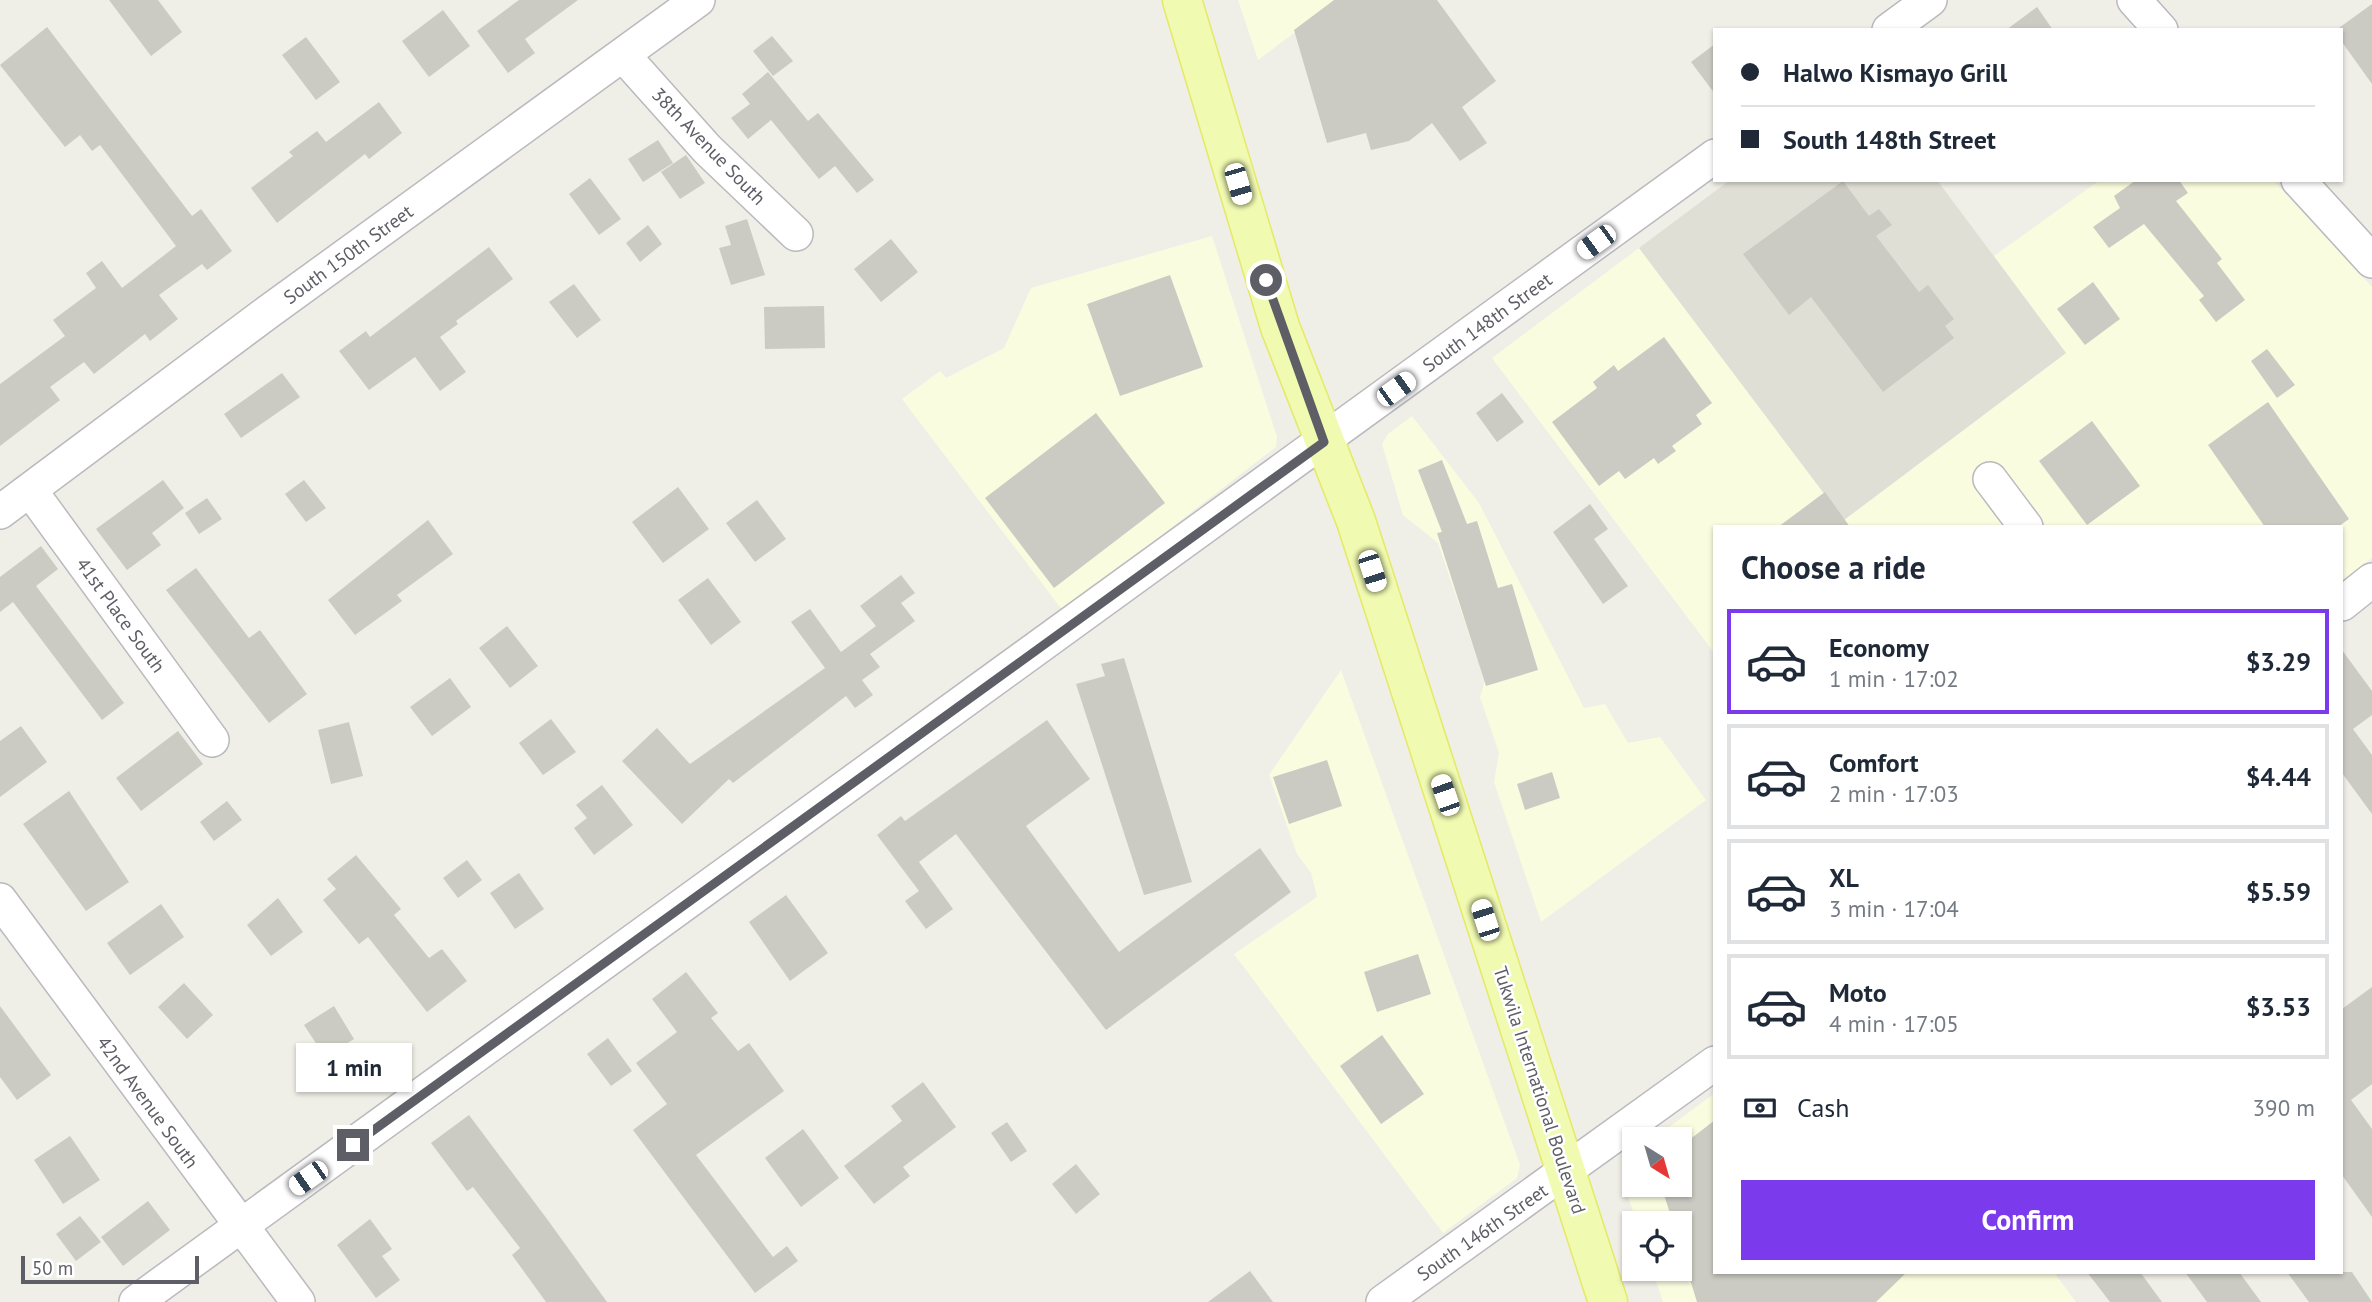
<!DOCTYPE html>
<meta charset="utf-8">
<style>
body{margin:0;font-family:"PT Sans",sans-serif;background:#f2f2f3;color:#1f2937;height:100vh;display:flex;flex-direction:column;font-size:26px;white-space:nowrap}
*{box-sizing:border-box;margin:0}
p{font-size:23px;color:#747a83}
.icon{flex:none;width:38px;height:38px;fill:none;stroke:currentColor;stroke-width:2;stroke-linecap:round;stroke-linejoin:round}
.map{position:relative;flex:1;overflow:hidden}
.sheet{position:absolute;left:1713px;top:525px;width:630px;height:749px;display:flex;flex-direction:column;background:#fff;border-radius:0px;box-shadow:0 2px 5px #0004}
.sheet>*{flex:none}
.top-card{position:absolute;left:1713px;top:28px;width:630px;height:154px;border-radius:0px;box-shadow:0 2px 5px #0004;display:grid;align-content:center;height:154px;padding:0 28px;background:#fff}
.needle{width:46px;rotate:143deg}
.tools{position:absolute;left:1622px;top:1127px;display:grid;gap:14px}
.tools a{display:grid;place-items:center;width:70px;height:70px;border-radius:0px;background:#fff;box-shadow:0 2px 5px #0004;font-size:35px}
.scale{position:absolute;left:21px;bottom:18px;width:178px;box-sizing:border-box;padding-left:7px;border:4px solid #5e5f66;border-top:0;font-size:19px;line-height:24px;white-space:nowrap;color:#5e5f66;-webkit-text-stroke:5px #fff;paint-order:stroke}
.end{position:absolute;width:32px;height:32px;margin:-16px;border:9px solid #5e5f66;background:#fff;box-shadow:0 0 0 4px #fff}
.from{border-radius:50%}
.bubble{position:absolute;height:49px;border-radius:0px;background:#fff;box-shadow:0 2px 5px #0004;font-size:23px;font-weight:800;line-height:49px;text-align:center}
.car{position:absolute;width:21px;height:42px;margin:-21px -10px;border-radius:9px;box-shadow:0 0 5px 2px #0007;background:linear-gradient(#fff 24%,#345 0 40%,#fff 0 76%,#345 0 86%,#fff 0)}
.top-card b{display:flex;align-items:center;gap:24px;height:66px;font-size:26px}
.top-card b+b{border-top:2px solid #e0e1e3}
.top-card i{width:18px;height:18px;background:#1f2937}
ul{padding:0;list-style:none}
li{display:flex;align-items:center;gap:21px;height:105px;margin:0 14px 10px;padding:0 14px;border:4px solid #e0e1e3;border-radius:0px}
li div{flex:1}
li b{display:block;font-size:26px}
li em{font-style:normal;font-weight:800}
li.selected{border-color:#7c3aed}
li>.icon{width:63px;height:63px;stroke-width:1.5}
h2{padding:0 28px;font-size:32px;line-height:84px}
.pay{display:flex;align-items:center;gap:18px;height:77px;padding:0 28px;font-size:26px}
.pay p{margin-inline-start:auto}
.button{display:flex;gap:14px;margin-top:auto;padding:14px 28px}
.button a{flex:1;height:80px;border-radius:0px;background:#7c3aed;color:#fff;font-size:28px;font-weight:800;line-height:80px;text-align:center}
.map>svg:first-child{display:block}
</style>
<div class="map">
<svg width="2372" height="1302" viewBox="0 0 2372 1302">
<rect width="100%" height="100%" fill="#efefe7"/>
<path fill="#fafcdf" d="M 1238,0 L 1338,0 L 1258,60 Z
M 2100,180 L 2273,180 L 2372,287 L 2372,558 L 2342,580 L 2342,527 L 1715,527 L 1715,654 L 1492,358 L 1639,248 L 1844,520 L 2066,353 L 1994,256 Z
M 1212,236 L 1277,437 L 1276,447 L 1063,611 L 902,399 L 940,371 L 946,378 L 1004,348 L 1031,288 Z
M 1412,416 L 1479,503 L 1584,708 L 1605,704 L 1628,743 L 1660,737 L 1706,800 L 1541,922 L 1494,782 L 1499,753 L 1480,697 L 1485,681 L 1438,543 L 1403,515 L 1382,444 L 1388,434 Z
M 1341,670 L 1520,1165 L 1517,1178 L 1443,1233 L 1234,954 L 1317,897 L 1311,873 L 1297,854 L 1269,775 Z
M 1715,1093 L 1715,1272 L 2059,1272 L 2056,1275 L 2076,1302 L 1663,1302 L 1652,1269 L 1680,1269 L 1680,1223 L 1637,1223 L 1622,1179 L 1630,1157 L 1634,1153 L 1634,1185 L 1680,1185 L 1680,1139 L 1653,1139 Z"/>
<path fill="#dfdfd5" d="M 1730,180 L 1937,180 L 2066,353 L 1844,520 L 1639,248 Z"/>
<path fill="#cbcbc3" d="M 109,0 L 158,0 L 182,32 L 151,56 Z
M 519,0 L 578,0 L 525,39 L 535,53 L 508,73 L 477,31 Z
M 1334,0 L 1437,0 L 1496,81 L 1462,107 L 1487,143 L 1460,161 L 1432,123 L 1409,141 L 1371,150 L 1366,133 L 1327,143 L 1294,30 Z
M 2372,4 L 2372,84 L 2342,42 L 2342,30 L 2336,30 Z
M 2037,7 L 2053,30 L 2006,30 Z
M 443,10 L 470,46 L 429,77 L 402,41 Z
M 47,27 L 192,216 L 201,209 L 232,251 L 207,270 L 202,264 L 159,295 L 178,319 L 150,341 L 145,334 L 94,374 L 84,362 L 50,387 L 60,400 L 0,446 L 0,384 L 65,336 L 53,320 L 96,288 L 86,273 L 102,261 L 122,288 L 176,246 L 100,145 L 92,151 L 80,135 L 65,147 L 0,65 Z
M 772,36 L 793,61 L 773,76 L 753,51 Z
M 306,37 L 340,82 L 316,100 L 282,55 Z
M 1715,44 L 1715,94 L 1691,62 Z
M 768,72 L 808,121 L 818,113 L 874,180 L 857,193 L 835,166 L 819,179 L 771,120 L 748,139 L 731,118 L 750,104 L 742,94 Z
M 379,102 L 402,133 L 369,159 L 365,154 L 277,223 L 251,188 L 293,156 L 289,152 L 317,131 L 326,142 Z
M 658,140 L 673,163 L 643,182 L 628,159 Z
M 686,155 L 705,183 L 680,199 L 661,172 Z
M 590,178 L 621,219 L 599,235 L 569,194 Z
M 2136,180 L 2179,180 L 2188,193 L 2176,201 L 2222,259 L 2217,263 L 2245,300 L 2216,322 L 2199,300 L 2204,296 L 2144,224 L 2109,248 L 2093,227 L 2120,208 L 2114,196 Z
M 1843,181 L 1869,216 L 1879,209 L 1892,225 L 1876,236 L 1919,292 L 1928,285 L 1954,319 L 1945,326 L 1954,338 L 1883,392 L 1811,297 L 1789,315 L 1743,254 Z
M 747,219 L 765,275 L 731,285 L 719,248 L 731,245 L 725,226 Z
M 648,225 L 662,244 L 640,262 L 626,243 Z
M 891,239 L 918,272 L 881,302 L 854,269 Z
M 489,247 L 513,279 L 456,321 L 458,324 L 440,337 L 466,372 L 440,391 L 415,357 L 369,390 L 339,351 L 366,331 L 370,337 Z
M 1170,275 L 1203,367 L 1120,396 L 1087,304 Z
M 2093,282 L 2120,319 L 2085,345 L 2057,309 Z
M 574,284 L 601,320 L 577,338 L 549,302 Z
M 824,306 L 825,348 L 765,349 L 764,307 Z
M 1664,337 L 1712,403 L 1696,415 L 1702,424 L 1672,446 L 1676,451 L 1658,464 L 1654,458 L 1625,479 L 1619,471 L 1599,486 L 1552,422 L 1597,388 L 1593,382 L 1614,365 L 1618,371 Z
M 2267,349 L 2295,385 L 2277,398 L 2251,361 Z
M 282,373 L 300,397 L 241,438 L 224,414 Z
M 1502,393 L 1524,422 L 1497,442 L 1476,413 Z
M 2268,402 L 2349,519 L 2338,527 L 2265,527 L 2208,445 Z
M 1096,413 L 1165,503 L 1054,588 L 985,498 Z
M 2092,421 L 2140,486 L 2087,525 L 2039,461 Z
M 1442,460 L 1467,524 L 1477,521 L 1498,588 L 1512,584 L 1538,670 L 1486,686 L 1437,533 L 1442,532 L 1418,470 Z
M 163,480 L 184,508 L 152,533 L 161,545 L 127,570 L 96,529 Z
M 304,480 L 326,508 L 306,522 L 285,494 Z
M 678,487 L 709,529 L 663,563 L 632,522 Z
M 1825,492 L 1850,527 L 1778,527 Z
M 207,498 L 222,519 L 199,534 L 185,513 Z
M 757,500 L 786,539 L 755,562 L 726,523 Z
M 1590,504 L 1608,529 L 1594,539 L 1628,586 L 1603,604 L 1553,532 Z
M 428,520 L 453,554 L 397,595 L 402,601 L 355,635 L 328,600 Z
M 41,546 L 58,569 L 36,586 L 124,703 L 102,720 L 13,602 L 0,612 L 0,577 Z
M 196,568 L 249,638 L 260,630 L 307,694 L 269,723 L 166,590 Z
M 901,575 L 915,593 L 901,603 L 915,621 L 870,654 L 880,667 L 862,680 L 873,695 L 855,708 L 846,696 L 733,783 L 729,779 L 682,824 L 622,761 L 657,728 L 690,764 L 825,668 L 791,622 L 810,609 L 841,652 L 876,626 L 860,606 Z
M 708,578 L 741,622 L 711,645 L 678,600 Z
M 507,626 L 538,666 L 510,688 L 479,648 Z
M 2342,650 L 2372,691 L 2372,715 L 2353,729 L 2372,755 L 2372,814 L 2342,773 Z
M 1124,658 L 1192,882 L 1144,895 L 1076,684 L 1105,676 L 1101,664 Z
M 450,678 L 471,707 L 432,736 L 410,707 Z
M 551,719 L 576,752 L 543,775 L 519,743 Z
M 1047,720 L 1090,779 L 1026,826 L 1119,952 L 1260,848 L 1291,892 L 1106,1030 L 956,834 L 919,862 L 953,909 L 926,929 L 905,901 L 919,891 L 877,835 L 901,816 L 905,821 Z
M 349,722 L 363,776 L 331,784 L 318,730 Z
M 21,726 L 47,762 L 0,797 L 0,741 Z
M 178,731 L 203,764 L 141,811 L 116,778 Z
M 1327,760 L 1342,806 L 1289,824 L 1273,777 Z
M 1552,772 L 1560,798 L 1525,810 L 1517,784 Z
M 602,785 L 633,825 L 594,855 L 574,828 L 587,818 L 576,805 Z
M 69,791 L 129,882 L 86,911 L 23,824 Z
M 227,801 L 242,820 L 214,841 L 200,822 Z
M 356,855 L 401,909 L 394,915 L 429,958 L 442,949 L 467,981 L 427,1012 L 368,937 L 359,944 L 323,900 L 336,889 L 327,879 Z
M 467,860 L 482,880 L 458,898 L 443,878 Z
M 519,873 L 544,909 L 515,929 L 490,893 Z
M 786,895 L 828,953 L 790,981 L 749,922 Z
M 278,898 L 303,932 L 271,956 L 247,925 Z
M 161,904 L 184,937 L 130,975 L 107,943 Z
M 1418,954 L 1431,994 L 1377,1012 L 1364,972 Z
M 686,972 L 718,1013 L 711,1018 L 738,1051 L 749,1043 L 784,1091 L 696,1155 L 773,1257 L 787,1246 L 798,1261 L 755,1293 L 633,1130 L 667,1104 L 636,1063 L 677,1032 L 652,999 Z
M 184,983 L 213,1015 L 187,1039 L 158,1007 Z
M 2372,987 L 2372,1084 L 2351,1100 L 2372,1129 L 2372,1217 L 2342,1175 L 2342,1009 Z
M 0,1006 L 51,1075 L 17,1100 L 0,1077 Z
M 334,1006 L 354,1039 L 325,1057 L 304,1025 Z
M 1382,1035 L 1424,1094 L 1381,1124 L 1340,1066 Z
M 608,1038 L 632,1071 L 611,1086 L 587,1054 Z
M 923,1082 L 956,1127 L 903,1167 L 910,1176 L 874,1204 L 844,1166 L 902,1121 L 891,1106 Z
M 469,1115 L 547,1219 L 607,1302 L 546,1302 L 512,1255 L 520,1248 L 473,1187 L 467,1191 L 431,1143 Z
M 1715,1120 L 1715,1272 L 1907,1272 L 1876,1302 L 1697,1302 L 1680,1247 L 1680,1223 L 1673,1223 L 1661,1185 L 1680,1185 L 1680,1147 Z
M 1007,1122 L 1027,1151 L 1011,1162 L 991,1133 Z
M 803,1129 L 839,1178 L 801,1207 L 765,1158 Z
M 70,1136 L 100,1180 L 63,1204 L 34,1160 Z
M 1076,1164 L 1100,1194 L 1076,1214 L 1052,1184 Z
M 148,1201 L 170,1230 L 123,1266 L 101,1237 Z
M 80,1216 L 101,1242 L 76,1261 L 56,1234 Z
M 370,1219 L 392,1249 L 382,1256 L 400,1280 L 376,1298 L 337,1245 Z
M 1250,1271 L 1273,1302 L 1208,1302 Z
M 2087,1272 L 2140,1272 L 2162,1302 L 2110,1302 Z
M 2185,1272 L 2239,1272 L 2261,1302 L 2207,1302 Z
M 2287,1272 L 2352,1272 L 2372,1302 L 2309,1302 Z"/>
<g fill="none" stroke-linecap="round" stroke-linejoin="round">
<defs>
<path id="minor" d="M 2134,0 L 2161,30
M 1889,30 L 1930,0
M 623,55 L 707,149 L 796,234
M 2298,180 L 2372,261
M 1990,479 L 2026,527
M 30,490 L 212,740
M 0,512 L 268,312 L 698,0
M 2342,604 L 2372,580
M 0,900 L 298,1302
M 136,1302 L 1715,156
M 1383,1302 L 1715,1063"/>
<path id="major" d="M 1182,0 L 1280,327 L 1356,521 L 1608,1302"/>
</defs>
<use href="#minor" stroke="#b9b9bf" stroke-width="36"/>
<use href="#major" stroke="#e6e966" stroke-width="41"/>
<use href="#minor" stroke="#fff" stroke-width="33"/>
<use href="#major" stroke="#f0fab1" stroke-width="38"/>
</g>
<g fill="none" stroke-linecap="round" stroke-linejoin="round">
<path stroke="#5e5f66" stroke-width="9" d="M 353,1145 L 1324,442 L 1266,280"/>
</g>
<g text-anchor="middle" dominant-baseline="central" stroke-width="5" stroke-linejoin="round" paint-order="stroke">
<g font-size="19" fill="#5e5f66" stroke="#fff">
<text transform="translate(709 146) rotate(46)">38th Avenue South</text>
<text transform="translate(348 254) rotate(-36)">South 150th Street</text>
<text transform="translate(1487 322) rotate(-36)">South 148th Street</text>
<text transform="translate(121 615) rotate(54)">41st Place South</text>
<text transform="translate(1540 1090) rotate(72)">Tukwila International Boulevard</text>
<text transform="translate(148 1102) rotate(54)">42nd Avenue South</text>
<text transform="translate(1482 1232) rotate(-35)">South 146th Street</text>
</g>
</g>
</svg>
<div class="tools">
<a><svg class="needle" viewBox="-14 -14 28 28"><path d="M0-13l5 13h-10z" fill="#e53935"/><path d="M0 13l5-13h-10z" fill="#747a83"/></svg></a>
<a><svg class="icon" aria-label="locate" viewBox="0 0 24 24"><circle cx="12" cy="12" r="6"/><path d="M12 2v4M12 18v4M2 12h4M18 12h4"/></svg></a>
</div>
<div class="scale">50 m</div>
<i class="end from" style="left:1266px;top:280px"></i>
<i class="end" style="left:353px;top:1145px"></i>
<div class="bubble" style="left:296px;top:1043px;width:116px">1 min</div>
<i class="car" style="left:1238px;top:184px;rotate:164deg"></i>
<i class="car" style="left:1596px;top:242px;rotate:234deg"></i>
<i class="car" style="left:1396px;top:389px;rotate:54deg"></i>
<i class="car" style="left:1372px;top:571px;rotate:162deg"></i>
<i class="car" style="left:1445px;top:795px;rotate:341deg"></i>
<i class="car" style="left:1485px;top:920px;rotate:342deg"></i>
<i class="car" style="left:308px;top:1178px;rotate:235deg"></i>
<div class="top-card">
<b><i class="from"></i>Halwo Kismayo Grill</b>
<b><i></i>South 148th Street</b>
</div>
<section class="sheet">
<h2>Choose a ride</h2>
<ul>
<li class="selected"><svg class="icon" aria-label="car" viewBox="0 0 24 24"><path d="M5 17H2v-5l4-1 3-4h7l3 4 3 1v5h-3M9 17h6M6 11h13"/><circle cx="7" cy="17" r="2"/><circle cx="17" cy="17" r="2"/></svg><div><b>Economy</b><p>1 min · 17:02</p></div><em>$3.29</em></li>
<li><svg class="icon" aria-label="car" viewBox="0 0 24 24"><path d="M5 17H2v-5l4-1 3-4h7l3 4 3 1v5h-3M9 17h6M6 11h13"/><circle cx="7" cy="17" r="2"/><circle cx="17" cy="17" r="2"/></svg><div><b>Comfort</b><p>2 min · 17:03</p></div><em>$4.44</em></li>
<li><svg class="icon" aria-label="car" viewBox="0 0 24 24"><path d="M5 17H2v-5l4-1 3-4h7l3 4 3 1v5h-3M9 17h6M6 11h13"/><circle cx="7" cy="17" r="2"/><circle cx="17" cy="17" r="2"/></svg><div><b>XL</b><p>3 min · 17:04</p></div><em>$5.59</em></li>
<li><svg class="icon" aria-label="car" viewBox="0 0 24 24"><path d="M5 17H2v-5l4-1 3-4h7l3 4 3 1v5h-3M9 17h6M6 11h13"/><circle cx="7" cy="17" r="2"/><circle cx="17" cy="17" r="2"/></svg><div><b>Moto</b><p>4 min · 17:05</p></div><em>$3.53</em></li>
</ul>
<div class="pay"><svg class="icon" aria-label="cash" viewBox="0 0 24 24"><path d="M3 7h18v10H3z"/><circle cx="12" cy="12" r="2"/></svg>Cash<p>390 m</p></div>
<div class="button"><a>Confirm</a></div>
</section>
</div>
